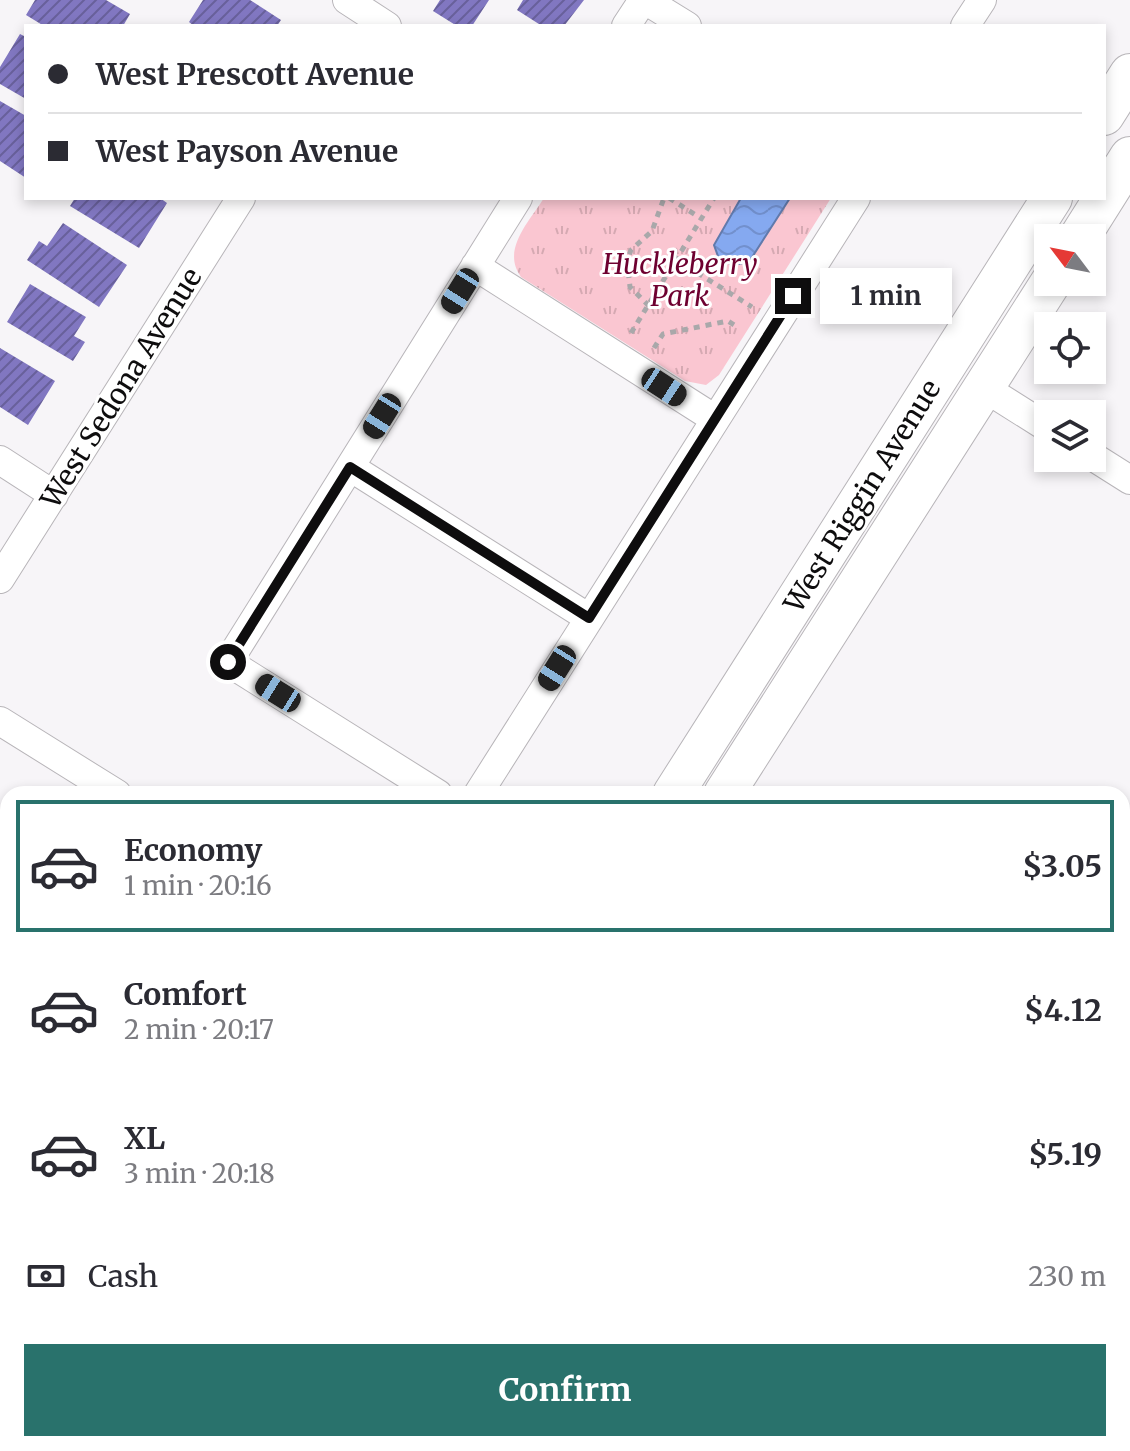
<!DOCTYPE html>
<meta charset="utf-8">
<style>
body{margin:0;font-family:Merriweather,serif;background:#f2f2f3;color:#2b2b33;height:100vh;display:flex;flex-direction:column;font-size:30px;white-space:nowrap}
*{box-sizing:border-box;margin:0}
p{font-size:26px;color:#7c7c81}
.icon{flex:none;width:44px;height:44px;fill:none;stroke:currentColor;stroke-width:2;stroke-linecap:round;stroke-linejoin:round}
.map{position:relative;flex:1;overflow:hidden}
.panel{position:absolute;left:0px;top:786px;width:1130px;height:666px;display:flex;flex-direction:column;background:#fff;border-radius:24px 24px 0 0;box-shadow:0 4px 12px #0003}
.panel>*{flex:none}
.guide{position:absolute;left:24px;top:24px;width:1082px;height:176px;border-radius:0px;box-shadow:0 4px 12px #0003;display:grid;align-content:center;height:176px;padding:0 24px;background:#fff}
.needle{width:52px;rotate:302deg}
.tools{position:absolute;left:1034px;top:224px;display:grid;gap:16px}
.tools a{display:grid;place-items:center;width:72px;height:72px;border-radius:0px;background:#fff;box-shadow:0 4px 12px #0003;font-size:40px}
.end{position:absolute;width:36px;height:36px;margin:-18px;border:10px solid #0e0d0e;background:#fff;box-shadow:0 0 0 4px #fff}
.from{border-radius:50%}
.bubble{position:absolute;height:56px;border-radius:0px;background:#fff;box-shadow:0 4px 12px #0003;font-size:26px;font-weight:700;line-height:56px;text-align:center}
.car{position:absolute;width:24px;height:48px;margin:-24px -12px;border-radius:10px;box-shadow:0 0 6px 2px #0007;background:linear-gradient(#222 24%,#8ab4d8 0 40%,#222 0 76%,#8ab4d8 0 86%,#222 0)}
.guide b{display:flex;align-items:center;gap:28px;height:76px;font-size:30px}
.guide b+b{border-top:2px solid #e1e1e2}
.guide i{width:20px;height:20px;background:#2b2b33}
ul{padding:14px 0 0;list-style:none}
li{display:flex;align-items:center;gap:24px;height:132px;margin:0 16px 12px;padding:0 8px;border:4px solid transparent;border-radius:0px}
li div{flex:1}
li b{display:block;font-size:30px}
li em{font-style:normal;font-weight:700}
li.active{border-color:#29726c}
li>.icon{width:72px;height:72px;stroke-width:1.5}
.pay{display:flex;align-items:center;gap:20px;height:88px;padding:0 24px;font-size:30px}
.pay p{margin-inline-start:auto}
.primary-button{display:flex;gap:16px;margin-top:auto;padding:16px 24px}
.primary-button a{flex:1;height:92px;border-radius:0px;background:#29726c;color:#fff;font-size:32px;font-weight:700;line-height:92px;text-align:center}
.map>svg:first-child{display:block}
</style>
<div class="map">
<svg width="1130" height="1451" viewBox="0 0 1130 1451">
<defs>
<pattern id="park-tufts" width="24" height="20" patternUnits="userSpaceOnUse" patternTransform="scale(2)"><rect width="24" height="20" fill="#fac6d1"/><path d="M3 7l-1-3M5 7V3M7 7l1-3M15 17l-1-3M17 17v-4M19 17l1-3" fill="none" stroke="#d5a9b2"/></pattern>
<pattern id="water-waves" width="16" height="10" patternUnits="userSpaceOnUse" patternTransform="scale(2)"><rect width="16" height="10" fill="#85a9f0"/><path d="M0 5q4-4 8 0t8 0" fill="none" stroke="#7290cd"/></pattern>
<pattern id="building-hatch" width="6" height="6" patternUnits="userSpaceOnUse" patternTransform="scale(2)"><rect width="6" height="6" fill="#8177c1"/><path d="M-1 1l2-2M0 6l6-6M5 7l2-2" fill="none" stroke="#68609b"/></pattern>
</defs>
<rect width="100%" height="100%" fill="#f7f5f8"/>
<path fill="url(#park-tufts)" d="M 544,198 L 831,198 L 719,375 L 706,385 L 685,381 L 521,277 C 501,250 529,222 544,198 Z"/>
<path fill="url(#water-waves)" stroke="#617aac" stroke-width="2" d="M 741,198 L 790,198 L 749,262 L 733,265 L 719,259 L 714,245 Z"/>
<path fill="url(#building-hatch)" d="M 35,0 L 106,0 L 130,14 L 123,26 L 44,26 L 26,15 Z
M 203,0 L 250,0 L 281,20 L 277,26 L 194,26 L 189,22 Z
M 440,0 L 489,0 L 472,26 L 457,26 L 433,11 Z
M 523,0 L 584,0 L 564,26 L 542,26 L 517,10 Z
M 20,34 L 26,37 L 26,99 L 0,84 L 0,67 Z
M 0,101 L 26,116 L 26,178 L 0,161 Z
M 75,198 L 160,198 L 167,203 L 139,248 L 70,206 Z
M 63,223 L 127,265 L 99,307 L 27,260 L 39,241 L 47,246 Z
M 30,284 L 86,317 L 74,336 L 85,342 L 73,361 L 7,322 Z
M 0,348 L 55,381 L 28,425 L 0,407 Z"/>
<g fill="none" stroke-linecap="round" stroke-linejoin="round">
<defs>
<path id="minor" d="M 347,0 L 387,26
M 645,0 L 687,26
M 626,26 L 643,0
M 965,26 L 982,0
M 475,266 L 715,419
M 983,387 L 1048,428
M 1092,456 L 1130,480
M 0,460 L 54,495
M 350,467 L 589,618
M 0,579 L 241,198
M 0,721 L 117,794
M 438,794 L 228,662 L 518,198
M 478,794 L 856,198
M 1122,954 L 1130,952
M 0,1024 L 8,1011
M 0,1194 L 8,1199
M 59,1451 L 63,1444"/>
<path id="tertiary" d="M 1122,1418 L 1130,1423"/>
<path id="secondary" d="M 1104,115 L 1130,74
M 1079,238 L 1130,157
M 673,794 L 1052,198
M 724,794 L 1051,282
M 254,1451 L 258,1444
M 308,1451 L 312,1444"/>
</defs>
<use href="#minor" stroke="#b8b5b9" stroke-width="30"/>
<use href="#tertiary" stroke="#b8b5b9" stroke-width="38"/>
<use href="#secondary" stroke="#b8b5b9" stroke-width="42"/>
<path stroke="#a9a8aa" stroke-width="5" stroke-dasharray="6 6" stroke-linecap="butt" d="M 669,198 L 702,219
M 677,260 L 752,307
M 649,306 L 630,287 L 627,261 L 631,250 L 652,231 L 664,198
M 631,333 L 714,198
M 654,348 L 663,334 L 728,321 L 739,328"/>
<use href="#minor" stroke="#fff" stroke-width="28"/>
<use href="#tertiary" stroke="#fff" stroke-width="36"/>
<use href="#secondary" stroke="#fff" stroke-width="40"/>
</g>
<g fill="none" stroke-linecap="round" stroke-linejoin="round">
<path stroke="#0e0d0e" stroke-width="10" d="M 228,662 L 350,467 L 589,618 L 793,296"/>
</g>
<g text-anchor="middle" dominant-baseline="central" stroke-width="6" stroke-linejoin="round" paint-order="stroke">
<g font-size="28" font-style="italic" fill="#6e0030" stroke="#fff">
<text x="680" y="264">Huckleberry<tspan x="680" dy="32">Park</tspan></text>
</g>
<g font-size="28" fill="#0e0d0e" stroke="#fff">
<text transform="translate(121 388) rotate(-58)">West Sedona Avenue</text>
<text transform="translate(862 496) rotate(-58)">West Riggin Avenue</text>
</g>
</g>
</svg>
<div class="tools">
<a><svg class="needle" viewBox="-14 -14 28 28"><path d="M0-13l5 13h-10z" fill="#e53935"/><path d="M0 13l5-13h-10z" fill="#7c7c81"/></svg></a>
<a><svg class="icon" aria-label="locate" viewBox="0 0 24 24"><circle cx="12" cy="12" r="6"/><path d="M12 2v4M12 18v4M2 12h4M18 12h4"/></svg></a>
<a><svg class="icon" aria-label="layers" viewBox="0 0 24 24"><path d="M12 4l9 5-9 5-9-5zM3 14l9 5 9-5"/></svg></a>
</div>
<i class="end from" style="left:228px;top:662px"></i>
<i class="end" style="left:793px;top:296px"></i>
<div class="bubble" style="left:820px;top:268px;width:132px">1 min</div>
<i class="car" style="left:460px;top:291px;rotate:212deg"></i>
<i class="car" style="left:664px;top:387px;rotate:123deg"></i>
<i class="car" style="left:382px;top:416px;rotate:212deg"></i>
<i class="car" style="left:557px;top:668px;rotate:212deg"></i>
<i class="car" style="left:278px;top:693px;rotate:302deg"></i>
<div class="guide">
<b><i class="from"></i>West Prescott Avenue</b>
<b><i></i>West Payson Avenue</b>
</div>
<section class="panel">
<ul>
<li class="active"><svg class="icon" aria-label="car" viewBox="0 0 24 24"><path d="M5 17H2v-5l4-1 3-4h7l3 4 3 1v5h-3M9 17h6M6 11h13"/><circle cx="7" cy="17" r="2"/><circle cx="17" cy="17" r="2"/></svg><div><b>Economy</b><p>1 min · 20:16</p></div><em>$3.05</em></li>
<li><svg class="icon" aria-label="car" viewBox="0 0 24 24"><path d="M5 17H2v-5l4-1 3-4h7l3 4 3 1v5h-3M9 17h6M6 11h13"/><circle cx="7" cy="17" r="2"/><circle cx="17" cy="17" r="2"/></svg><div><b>Comfort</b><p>2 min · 20:17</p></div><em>$4.12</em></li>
<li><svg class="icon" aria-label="car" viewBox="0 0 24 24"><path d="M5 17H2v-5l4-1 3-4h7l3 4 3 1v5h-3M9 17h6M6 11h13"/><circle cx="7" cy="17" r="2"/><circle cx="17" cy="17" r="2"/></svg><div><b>XL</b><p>3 min · 20:18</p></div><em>$5.19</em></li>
</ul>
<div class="pay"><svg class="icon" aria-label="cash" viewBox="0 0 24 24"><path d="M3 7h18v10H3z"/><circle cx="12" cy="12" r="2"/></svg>Cash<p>230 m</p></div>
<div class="primary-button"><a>Confirm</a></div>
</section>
</div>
